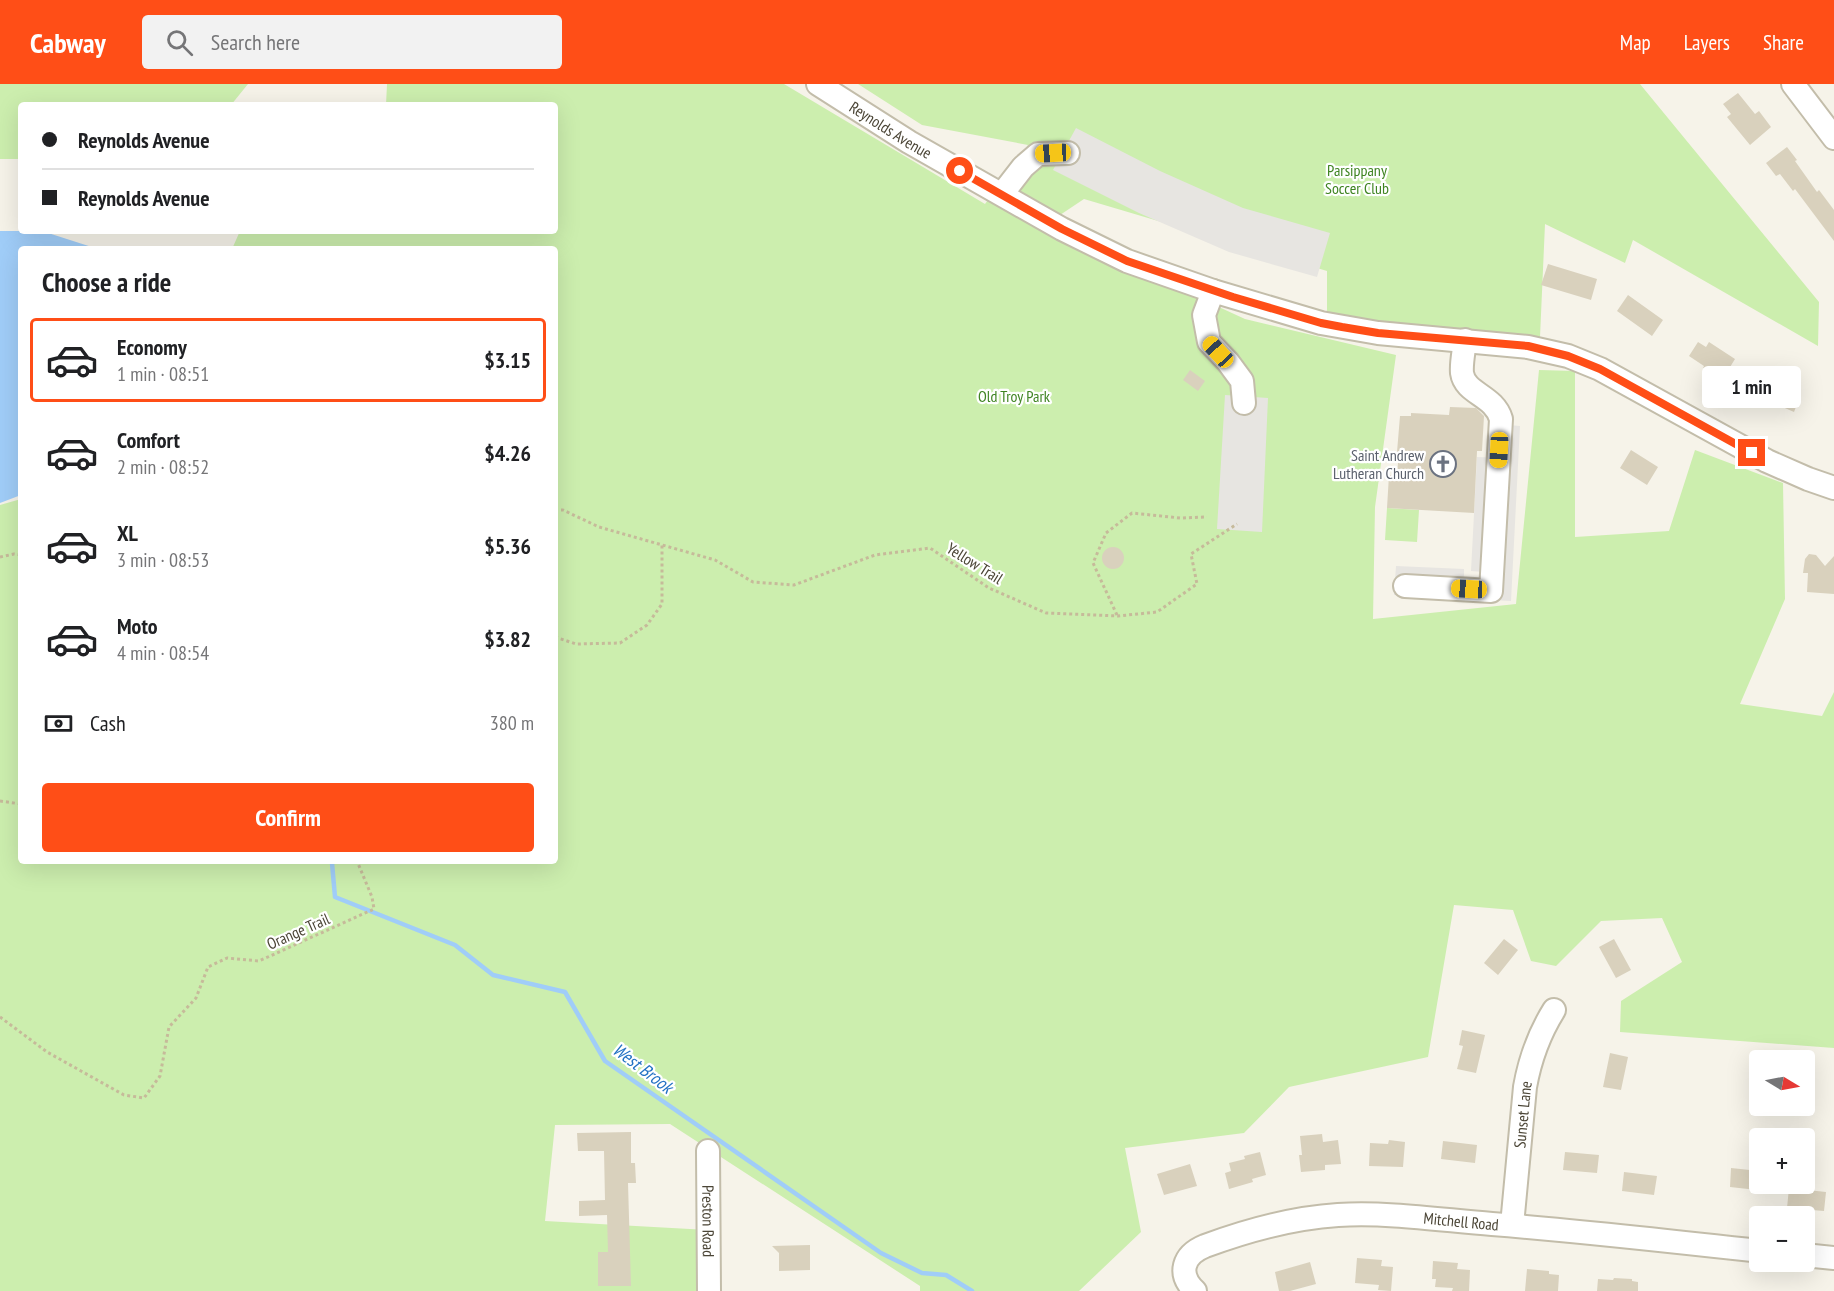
<!DOCTYPE html>
<meta charset="utf-8">
<style>
body{margin:0;font-family:"PT Sans Narrow",sans-serif;background:#f2f2f2;color:#202124;height:100vh;display:flex;flex-direction:column;font-size:22px;white-space:nowrap}
*{box-sizing:border-box;margin:0}
p{font-size:20px;color:#757577}
.icon{flex:none;width:33px;height:33px;fill:none;stroke:currentColor;stroke-width:2;stroke-linecap:round;stroke-linejoin:round}
.map{position:relative;flex:1;overflow:hidden}
.panel{position:absolute;left:18px;top:162px;width:540px;height:618px;display:flex;flex-direction:column;background:#fff;border-radius:6px;box-shadow:0 6px 24px #0002}
.panel>*{flex:none}
.guide{position:absolute;left:18px;top:18px;width:540px;height:132px;border-radius:6px;box-shadow:0 6px 24px #0002;display:grid;align-content:center;height:132px;padding:0 24px;background:#fff}
.needle{width:39px;rotate:100deg}
.controls{position:absolute;left:1749px;top:966px;display:grid;gap:12px}
.controls a{display:grid;place-items:center;width:66px;height:66px;border-radius:6px;background:#fff;box-shadow:0 6px 24px #0002;font-size:30px}
.end{position:absolute;width:27px;height:27px;margin:-14px;border:8px solid #ff4e17;background:#fff;box-shadow:0 0 0 3px #fff}
.from{border-radius:50%}
.bubble{position:absolute;height:42px;border-radius:6px;background:#fff;box-shadow:0 6px 24px #0002;font-size:20px;font-weight:700;line-height:42px;text-align:center}
.car{position:absolute;width:18px;height:36px;margin:-18px -9px;border-radius:8px;box-shadow:0 0 4px 2px #0007;background:linear-gradient(#f5c518 24%,#345 0 40%,#f5c518 0 76%,#345 0 86%,#f5c518 0)}
.guide b{display:flex;align-items:center;gap:21px;height:57px;font-size:22px}
.guide b+b{border-top:2px solid #e0e0e0}
.guide i{width:15px;height:15px;background:#202124}
ul{padding:0;list-style:none}
li{display:flex;align-items:center;gap:18px;height:84px;margin:0 12px 9px;padding:0 12px;border:3px solid transparent;border-radius:6px}
li div{flex:1}
li b{display:block;font-size:22px}
li em{font-style:normal;font-weight:700}
li.on{border-color:#ff4e17}
li>.icon{width:54px;height:54px;stroke-width:1.5}
h2{padding:0 24px;font-size:27px;line-height:72px}
.pay{display:flex;align-items:center;gap:15px;height:66px;padding:0 24px;font-size:22px}
.pay p{margin-inline-start:auto}
.primary-button{display:flex;gap:12px;margin-top:auto;padding:12px 24px}
.primary-button a{flex:1;height:69px;border-radius:6px;background:#ff4e17;color:#fff;font-size:24px;font-weight:700;line-height:69px;text-align:center}
header{display:flex;align-items:center;gap:36px;box-sizing:border-box;height:84px;padding:0 30px;background:#ff4e17;color:#fff}
header strong{font-size:28px}
nav{display:flex;gap:33px;margin-inline-start:auto;font-size:21px}
.search{width:420px;height:54px;background:#f2f2f2;display:flex;align-items:center;gap:15px;box-sizing:border-box;padding:0 21px;border-radius:6px;color:#757577;font-size:22px}
.map>svg:first-child{display:block}
</style>
<header>
<strong>Cabway</strong>
<div class="search"><svg class="icon" aria-label="search" viewBox="0 0 24 24"><circle cx="10" cy="10" r="6"/><path d="M15 15l6 6"/></svg>Search here</div>
<nav><a>Map</a><a>Layers</a><a>Share</a></nav>
</header>
<div class="map">
<svg width="1834" height="1207" viewBox="0 0 1834 1207">
<rect width="100%" height="100%" fill="#f6f3e9"/>
<path fill="#cceeae" d="M 0,0 L 248,0 L 231,21 L 21,21 L 21,75 L 0,75 Z
M 387,0 L 784,0 L 985,120 L 1028,61 L 922,41 L 858,0 L 1640,0 L 1819,218 L 1818,262 L 1633,156 L 1625,179 L 1545,140 L 1540,253 L 1415,246 L 1327,233 L 1327,187 L 1084,115 L 1048,139 L 1029,136 L 1245,235 L 1396,271 L 1375,423 L 1373,535 L 1516,520 L 1539,286 L 1575,287 L 1575,453 L 1669,447 L 1695,366 L 1783,399 L 1785,515 L 1740,620 L 1822,632 L 1834,608 L 1834,964 L 1620,948 L 1621,917 L 1682,878 L 1662,834 L 1601,837 L 1556,882 L 1531,877 L 1513,826 L 1454,821 L 1428,973 L 1289,1003 L 1244,1049 L 1125,1064 L 1141,1148 L 1079,1207 L 920,1207 L 920,1202 L 670,1040 L 555,1041 L 545,1137 L 708,1146 L 711,1207 L 0,1207 L 0,421 L 21,415 L 21,777 L 555,777 L 555,165 L 232,165 L 240,147 L 555,147 L 555,21 L 386,21 Z
M 1387,424 L 1419,426 L 1417,458 L 1385,456 Z"/>
<path fill="#e7e5e1" d="M 1076,44 L 1160,87 L 1243,124 L 1330,149 L 1317,193 L 1229,168 L 1139,129 L 1053,86 Z
M 1225,311 L 1268,314 L 1262,448 L 1217,445 Z
M 1508,341 L 1520,342 L 1511,517 L 1394,511 L 1396,482 L 1464,485 L 1464,497 L 1483,498 L 1484,488 L 1471,487 L 1477,373 L 1506,374 Z"/>
<path fill="#a0cdf8" d="M 0,147 L 42,147 L 98,165 L 21,165 L 21,411 L 0,419 Z"/>
<g fill="none" stroke-linecap="round" stroke-linejoin="round">
<path stroke="#a0cdf8" stroke-width="4.5" d="M 329,777 L 332,779 L 335,813 L 455,861 L 493,891 L 565,908 L 605,977 L 881,1169 L 922,1189 L 946,1191 L 972,1207"/>
</g>
<path fill="#d9d1bd" d="M 1738,9 L 1755,30 L 1759,27 L 1771,43 L 1750,61 L 1727,33 L 1731,30 L 1723,20 Z
M 1787,63 L 1797,76 L 1795,77 L 1817,108 L 1819,106 L 1834,126 L 1834,157 L 1795,105 L 1793,107 L 1780,90 L 1776,92 L 1766,79 Z
M 1548,180 L 1597,195 L 1591,216 L 1541,201 Z
M 1628,211 L 1663,236 L 1652,252 L 1617,227 Z
M 1698,258 L 1706,263 L 1709,258 L 1735,275 L 1722,296 L 1703,284 L 1704,282 L 1689,272 Z
M 1190,286 L 1205,297 L 1198,307 L 1183,296 Z
M 1765,294 L 1792,306 L 1791,311 L 1799,315 L 1794,328 L 1769,317 L 1770,315 L 1758,309 Z
M 1450,323 L 1476,324 L 1484,332 L 1482,367 L 1477,367 L 1474,429 L 1387,424 L 1389,391 L 1397,391 L 1399,368 L 1397,368 L 1400,332 L 1411,332 L 1411,329 L 1449,331 Z
M 1631,366 L 1658,383 L 1647,401 L 1620,384 Z
M1102 474a11 11 0 1 1 22 0a11 11 0 1 1-22 0Z
M 1809,470 L 1816,471 L 1825,482 L 1834,472 L 1834,510 L 1807,508 L 1808,489 L 1803,489 L 1805,475 Z
M 1504,855 L 1518,866 L 1498,891 L 1484,879 Z
M 1614,855 L 1631,886 L 1616,894 L 1599,863 Z
M 1462,946 L 1485,951 L 1476,989 L 1457,985 L 1463,962 L 1459,961 Z
M 1610,969 L 1628,973 L 1621,1006 L 1603,1003 Z
M 631,1048 L 631,1079 L 635,1079 L 636,1099 L 628,1099 L 631,1202 L 598,1202 L 598,1168 L 608,1168 L 607,1131 L 579,1132 L 579,1117 L 605,1116 L 604,1067 L 578,1067 L 577,1049 Z
M 1322,1050 L 1323,1058 L 1338,1056 L 1341,1080 L 1325,1081 L 1325,1086 L 1301,1088 L 1299,1071 L 1302,1071 L 1300,1052 Z
M 1389,1056 L 1405,1058 L 1403,1083 L 1369,1082 L 1370,1059 L 1388,1060 Z
M 1443,1057 L 1477,1061 L 1475,1079 L 1441,1075 Z
M 1260,1068 L 1266,1091 L 1252,1095 L 1253,1098 L 1229,1105 L 1225,1089 L 1231,1087 L 1229,1079 L 1245,1075 L 1244,1072 Z
M 1565,1068 L 1599,1071 L 1597,1089 L 1563,1086 Z
M 1190,1080 L 1197,1102 L 1164,1111 L 1157,1090 Z
M 1731,1084 L 1759,1087 L 1757,1106 L 1730,1103 Z
M 1624,1088 L 1657,1092 L 1654,1111 L 1622,1107 Z
M 1789,1104 L 1826,1108 L 1824,1127 L 1787,1124 Z
M 810,1161 L 810,1186 L 779,1187 L 779,1169 L 772,1162 Z
M 1357,1174 L 1382,1176 L 1381,1182 L 1393,1183 L 1391,1207 L 1378,1206 L 1379,1201 L 1355,1199 Z
M 1433,1177 L 1458,1179 L 1457,1185 L 1470,1186 L 1469,1207 L 1452,1207 L 1453,1204 L 1435,1203 L 1436,1195 L 1432,1195 Z
M 1310,1178 L 1316,1200 L 1290,1207 L 1279,1207 L 1275,1188 Z
M 1527,1185 L 1549,1187 L 1549,1190 L 1559,1191 L 1558,1207 L 1525,1207 Z
M 1614,1194 L 1632,1195 L 1632,1197 L 1638,1198 L 1638,1207 L 1597,1207 L 1598,1195 L 1613,1196 Z"/>
<g fill="none" stroke-linecap="round" stroke-linejoin="round">
<defs>
<g id="minor">
<path id="s1" d="M 818,0 L 909,58 L 1062,145 L 1127,177 L 1213,207 L 1321,239 L 1378,249 L 1528,263 L 1568,272 L 1600,285 L 1767,377 L 1808,395 L 1834,404"/>
<path d="M 1793,0 L 1834,54"/>
<path d="M 1002,110 L 1023,83 L 1038,70 L 1068,69"/>
<path d="M 1213,207 L 1204,231 L 1209,258 L 1228,278 L 1242,297 L 1244,319"/>
<path d="M 1405,502 L 1491,507 L 1501,335 C 1494,311 1465,310 1462,289 C 1461,279 1464,267 1465,256"/>
<path id="s2" d="M 708,1067 L 709,1207"/>
<path id="s3" d="M 1512,1141 L 1525,1003 C 1530,975 1539,950 1554,926"/>
<path d="M 1804,1171 L 1834,1174"/>
<path id="s4" d="M 1195,1207 C 1177,1190 1183,1171 1205,1162 C 1248,1146 1292,1134 1338,1131 C 1389,1128 1441,1136 1492,1140 C 1581,1147 1670,1157 1760,1167"/>
</g>
</defs>
<use href="#minor" stroke="#c3bdaa" stroke-width="26"/>
<path stroke="#c6ba9a" stroke-width="3" stroke-dasharray="3 3" stroke-linecap="butt" d="M 555,426 L 563,426 L 599,443 L 715,476 L 753,498 L 794,501 L 875,471 L 930,464 L 989,504 L 1046,529 L 1118,532 L 1157,528 L 1197,500 L 1191,470 L 1237,440
M 0,473 L 14,470 L 21,471
M 1117,531 L 1093,479 L 1106,449 L 1132,429 L 1180,434 L 1207,433
M 555,553 L 576,560 L 620,559 L 647,541 L 662,520 L 662,460
M 0,717 L 21,720
M 0,933 L 47,968 L 124,1011 L 144,1014 L 160,992 L 169,943 L 196,914 L 208,883 L 227,874 L 259,877 L 374,825 L 372,813 L 357,777"/>
<use href="#minor" stroke="#fff" stroke-width="22"/>
</g>
<g fill="none" stroke-linecap="round" stroke-linejoin="round">
<path stroke="#ff4e17" stroke-width="8" d="M 960,87 L 1062,145 L 1127,177 L 1233,213 L 1321,239 L 1342,243 L 1378,249 L 1528,262 L 1568,272 L 1600,285 L 1752,369"/>
</g>
<defs>
<symbol id="church-ring" viewBox="-11 -11 22 22"><circle r="9.5" fill="#fff" stroke="#6b7280" stroke-width="1.5"/><path d="M-1.2-6h2.4v3.5h3.3v2.4h-3.3V6h-2.4V-.1h-3.3v-2.4h3.3Z" fill="#6b7280"/></symbol>
</defs>
<g fill-rule="evenodd">
<use href="#church-ring" x="1428" y="365" width="30" height="30"/>
</g>
<g text-anchor="middle" dominant-baseline="central" stroke-width="4.5" stroke-linejoin="round" paint-order="stroke">
<g font-size="16" fill="#4b4536" stroke="#fff">
<text stroke="none"><textPath href="#s1" startOffset="86">Reynolds Avenue</textPath></text>
<text transform="translate(975 479) rotate(32)">Yellow Trail</text>
<text transform="translate(298 847) rotate(-24)">Orange Trail</text>
<text stroke="none"><textPath href="#s3" startOffset="111">Sunset Lane</textPath></text>
<text stroke="none"><textPath href="#s2" startOffset="70">Preston Road</textPath></text>
<text stroke="none"><textPath href="#s4" startOffset="318">Mitchell Road</textPath></text>
</g>
<g font-size="16" fill="#3f8422" stroke="#fff">
<text x="1357" y="86">Parsippany<tspan x="1357" dy="18">Soccer Club</tspan></text>
<text x="1014" y="312">Old Troy Park</text>
</g>
<g font-size="16" fill="#5b616d" stroke="#fff" text-anchor="end">
<text x="1424" y="371">Saint Andrew<tspan x="1424" dy="18">Lutheran Church</tspan></text>
</g>
<g font-size="18" font-style="italic" fill="#2372c4" stroke="#fff">
<text transform="translate(643 984) rotate(37)">West Brook</text>
</g>
</g>
</svg>
<div class="controls">
<a><svg class="needle" viewBox="-14 -14 28 28"><path d="M0-13l5 13h-10z" fill="#e53935"/><path d="M0 13l5-13h-10z" fill="#757577"/></svg></a>
<a>+</a>
<a>−</a>
</div>
<i class="end from" style="left:960px;top:87px"></i>
<i class="end" style="left:1752px;top:369px"></i>
<div class="bubble" style="left:1702px;top:282px;width:99px">1 min</div>
<i class="car" style="left:1053px;top:69px;rotate:267deg"></i>
<i class="car" style="left:1218px;top:268px;rotate:317deg"></i>
<i class="car" style="left:1499px;top:366px;rotate:183deg"></i>
<i class="car" style="left:1469px;top:505px;rotate:273deg"></i>
<div class="guide">
<b><i class="from"></i>Reynolds Avenue</b>
<b><i></i>Reynolds Avenue</b>
</div>
<section class="panel">
<h2>Choose a ride</h2>
<ul>
<li class="on"><svg class="icon" aria-label="car" viewBox="0 0 24 24"><path d="M5 17H2v-5l4-1 3-4h7l3 4 3 1v5h-3M9 17h6M6 11h13"/><circle cx="7" cy="17" r="2"/><circle cx="17" cy="17" r="2"/></svg><div><b>Economy</b><p>1 min · 08:51</p></div><em>$3.15</em></li>
<li><svg class="icon" aria-label="car" viewBox="0 0 24 24"><path d="M5 17H2v-5l4-1 3-4h7l3 4 3 1v5h-3M9 17h6M6 11h13"/><circle cx="7" cy="17" r="2"/><circle cx="17" cy="17" r="2"/></svg><div><b>Comfort</b><p>2 min · 08:52</p></div><em>$4.26</em></li>
<li><svg class="icon" aria-label="car" viewBox="0 0 24 24"><path d="M5 17H2v-5l4-1 3-4h7l3 4 3 1v5h-3M9 17h6M6 11h13"/><circle cx="7" cy="17" r="2"/><circle cx="17" cy="17" r="2"/></svg><div><b>XL</b><p>3 min · 08:53</p></div><em>$5.36</em></li>
<li><svg class="icon" aria-label="car" viewBox="0 0 24 24"><path d="M5 17H2v-5l4-1 3-4h7l3 4 3 1v5h-3M9 17h6M6 11h13"/><circle cx="7" cy="17" r="2"/><circle cx="17" cy="17" r="2"/></svg><div><b>Moto</b><p>4 min · 08:54</p></div><em>$3.82</em></li>
</ul>
<div class="pay"><svg class="icon" aria-label="cash" viewBox="0 0 24 24"><path d="M3 7h18v10H3z"/><circle cx="12" cy="12" r="2"/></svg>Cash<p>380 m</p></div>
<div class="primary-button"><a>Confirm</a></div>
</section>
</div>
